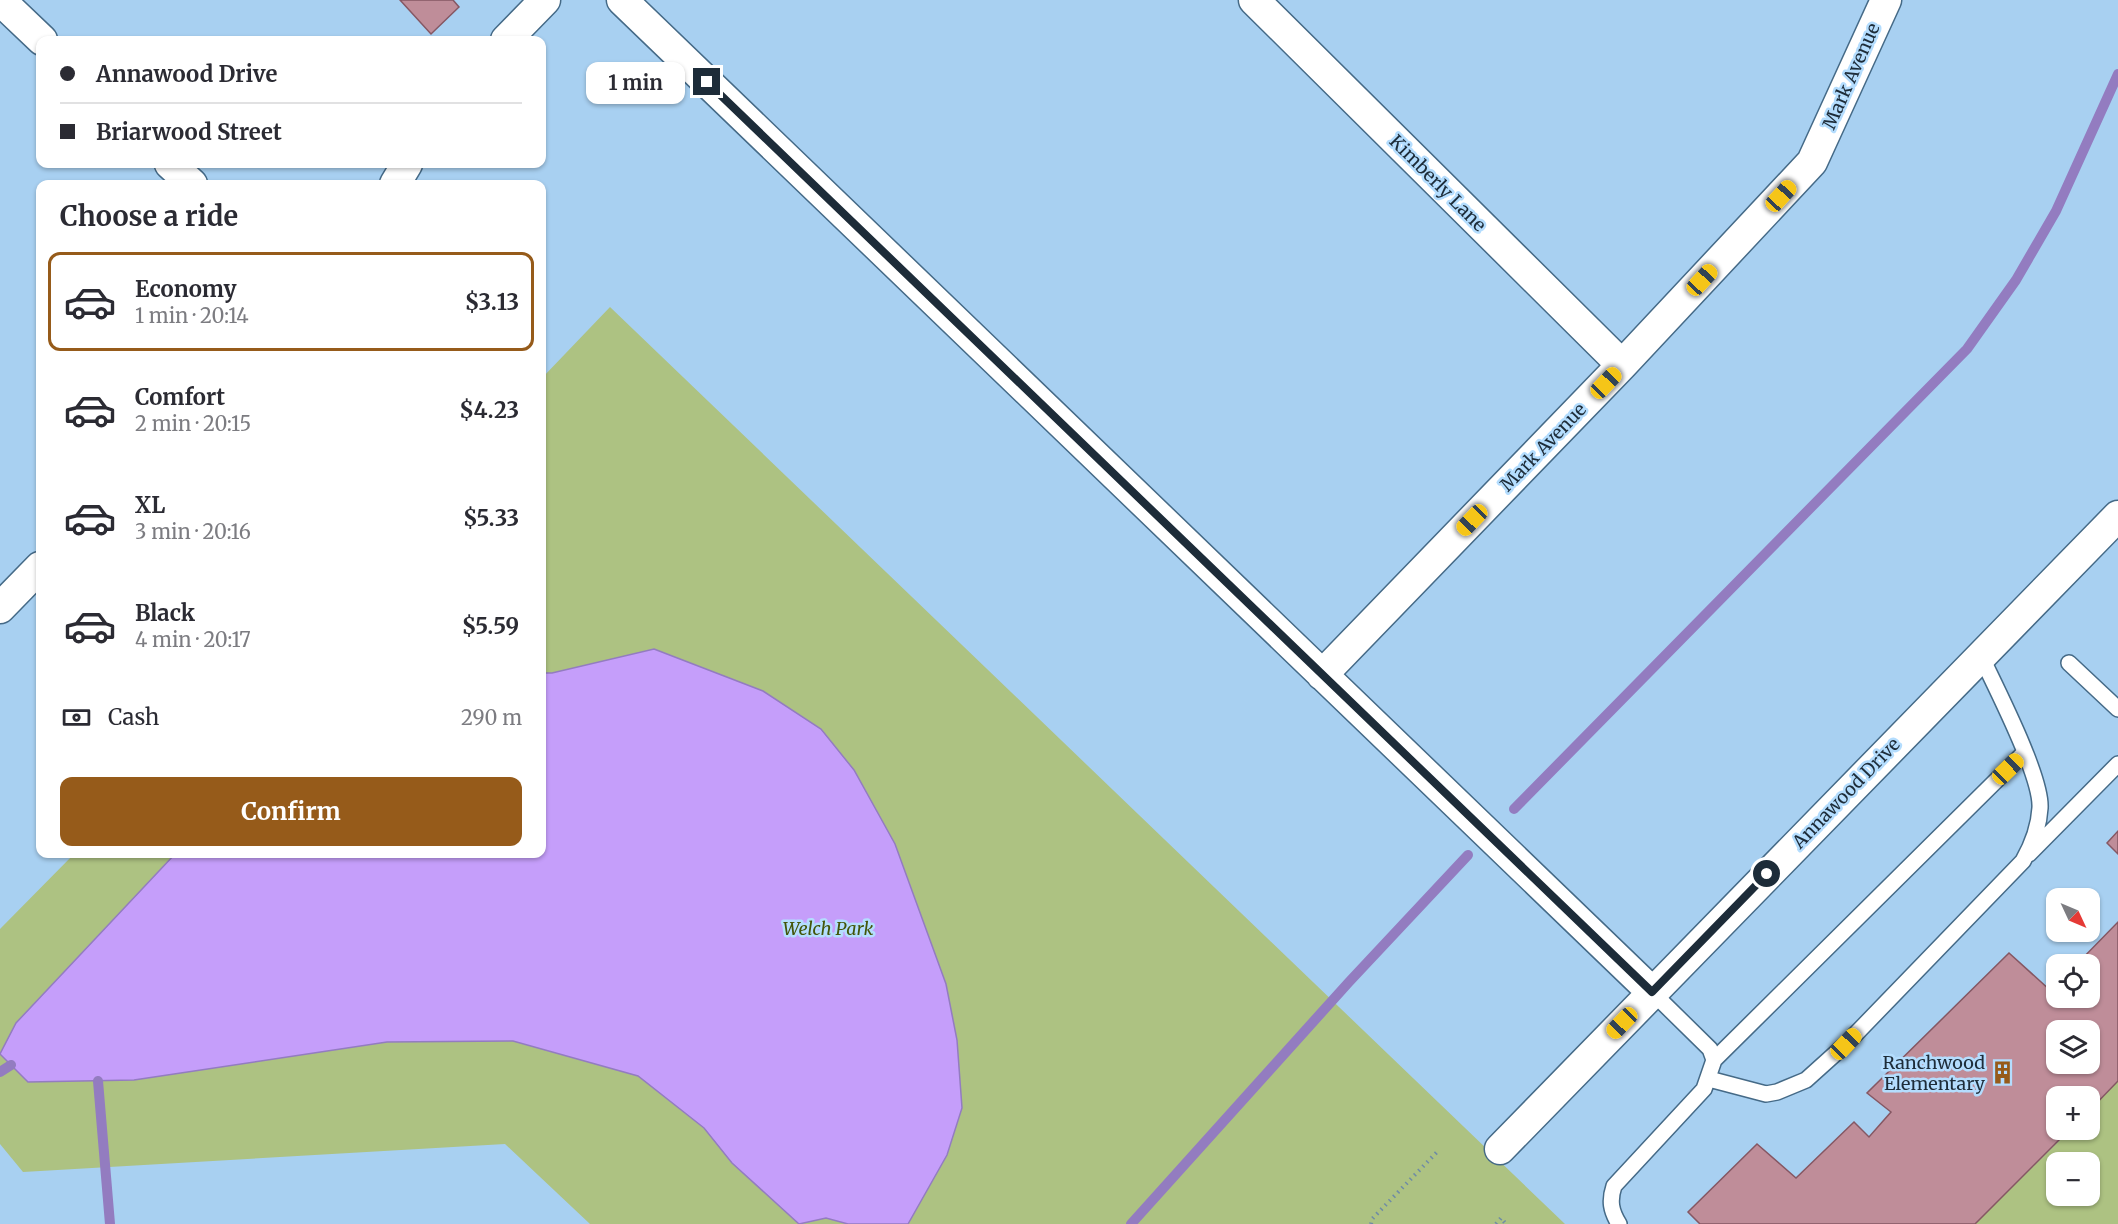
<!DOCTYPE html>
<meta charset="utf-8">
<style>
body{margin:0;font-family:Merriweather,serif;background:#f7f7f7;color:#2b2b33;height:100vh;display:flex;flex-direction:column;font-size:22px;white-space:nowrap}
*{box-sizing:border-box;margin:0}
p{font-size:20px;color:#7c7c81}
.icon{flex:none;width:33px;height:33px;fill:none;stroke:currentColor;stroke-width:2;stroke-linecap:round;stroke-linejoin:round}
.map{position:relative;flex:1;overflow:hidden}
.drawer{position:absolute;left:36px;top:180px;width:510px;height:678px;display:flex;flex-direction:column;background:#fff;border-radius:12px;box-shadow:0 2px 4px #0004}
.drawer>*{flex:none}
.hud{position:absolute;left:36px;top:36px;width:510px;height:132px;border-radius:12px;box-shadow:0 2px 4px #0004;display:grid;align-content:center;height:132px;padding:0 24px;background:#fff}
.needle{width:39px;rotate:134deg}
.fabs{position:absolute;left:2046px;top:888px;display:grid;gap:12px}
.fabs a{display:grid;place-items:center;width:54px;height:54px;border-radius:12px;background:#fff;box-shadow:0 2px 4px #0004;font-size:30px}
.end{position:absolute;width:27px;height:27px;margin:-14px;border:8px solid #1d2c39;background:#fff;box-shadow:0 0 0 3px #fff}
.from{border-radius:50%}
.bubble{position:absolute;height:42px;border-radius:12px;background:#fff;box-shadow:0 2px 4px #0004;font-size:20px;font-weight:700;line-height:42px;text-align:center}
.car{position:absolute;width:18px;height:36px;margin:-18px -9px;border-radius:8px;box-shadow:0 0 4px 2px #0007;background:linear-gradient(#f5c518 24%,#345 0 40%,#f5c518 0 76%,#345 0 86%,#f5c518 0)}
.hud b{display:flex;align-items:center;gap:21px;height:57px;font-size:22px}
.hud b+b{border-top:2px solid #e1e1e2}
.hud i{width:15px;height:15px;background:#2b2b33}
ul{padding:0;list-style:none}
li{display:flex;align-items:center;gap:18px;height:99px;margin:0 12px 9px;padding:0 12px;border:3px solid transparent;border-radius:12px}
li div{flex:1}
li b{display:block;font-size:22px}
li em{font-style:normal;font-weight:700}
li.active{border-color:#965b1a}
li>.icon{width:54px;height:54px;stroke-width:1.5}
h2{padding:0 24px;font-size:27px;line-height:72px}
.pay{display:flex;align-items:center;gap:15px;height:66px;padding:0 24px;font-size:22px}
.pay p{margin-inline-start:auto}
.action{display:flex;gap:12px;margin-top:auto;padding:12px 24px}
.action a{flex:1;height:69px;border-radius:12px;background:#965b1a;color:#fff;font-size:24px;font-weight:700;line-height:69px;text-align:center}
.map>svg:first-child{display:block}
</style>
<div class="map">
<svg width="2118" height="1224" viewBox="0 0 2118 1224">
<rect width="100%" height="100%" fill="#a8d0f1"/>
<path fill="#adc282" fill-rule="evenodd" d="M 610,307 L 1565,1224 L 590,1224 L 505,1144 L 23,1172 L 0,1144 L 0,929 L 74,854 L 542,854 L 542,378 Z
M 2118,1081 L 2118,1224 L 1975,1224 L 2070,1130 L 2090,1130 L 2090,1110 ZM 2056,1162 L 2090,1162 L 2090,1196 L 2056,1196 Z"/>
<path fill="#c59efa" stroke="#937cc0" stroke-width="1.5" d="M 654,649 L 763,691 L 821,729 L 854,770 L 895,844 L 946,984 L 957,1040 L 962,1108 L 947,1155 L 908,1224 L 848,1224 L 826,1218 L 799,1224 L 732,1163 L 704,1128 L 638,1076 L 513,1041 L 387,1042 L 134,1080 L 28,1082 L 0,1054 L 16,1023 L 175,854 L 542,854 L 542,673 L 552,673 Z"/>
<g fill="none" stroke-linecap="round" stroke-linejoin="round">
<path stroke="#937cc0" stroke-width="10" d="M 1514,809 L 1967,349 L 2016,280 L 2056,211 L 2118,74
M 0,1072 L 11,1065
M 98,1081 L 110,1224
M 1131,1224 L 1349,982 L 1468,855"/>
</g>
<path fill="#bf8d99" stroke="#855763" stroke-width="1.5" fill-rule="evenodd" d="M 400,0 L 453,0 L 459,7 L 431,34 Z
M 2118,831 L 2118,854 L 2107,843 Z
M 2118,922 L 2118,1081 L 2090,1110 L 2090,1096 L 2056,1096 L 2056,1130 L 2069,1130 L 1975,1224 L 1700,1224 L 1688,1212 L 1757,1144 L 1796,1178 L 1854,1122 L 1869,1137 L 1891,1112 L 1867,1093 L 2009,953 L 2051,991 L 2056,986 L 2056,998 L 2090,998 L 2090,964 L 2077,964 ZM 2056,1030 L 2090,1030 L 2090,1064 L 2056,1064 Z"/>
<g fill="none" stroke-linecap="round" stroke-linejoin="round">
<defs>
<path id="service" d="M 2069,663 L 2118,709
M 2029,854 L 2118,764
M 1714,1060 L 2024,753
M 1709,1079 L 1766,1094 L 1777,1092 L 1806,1080 L 1846,1044 L 2023,861 C 2032,845 2039,827 2040,808 C 2042,777 1996,688 1981,656
M 1619,1224 C 1611,1211 1609,1201 1614,1186 L 1704,1089 L 1714,1060 L 1710,1049 L 1652,992"/>
<path id="minor" d="M 0,0 L 42,40
M 622,0 L 1652,992
M 1254,0 L 1622,365
M 506,40 L 545,0
M 170,164 L 192,184
M 395,184 L 407,164
M 0,608 L 40,567
M 1322,675 L 1622,365 L 1812,162 L 1886,0
M 1500,1149 L 2118,516"/>
</defs>
<use href="#service" stroke="#456a87" stroke-width="18"/>
<use href="#minor" stroke="#456a87" stroke-width="33"/>
<path stroke="#6f8ca5" stroke-width="4" stroke-dasharray="1.5 4.5" stroke-linecap="butt" d="M 1371,1224 L 1372,1219 L 1439,1150
M 1496,1224 L 1501,1218 L 1506,1224"/>
<use href="#service" stroke="#fff" stroke-width="15"/>
<use href="#minor" stroke="#fff" stroke-width="30"/>
</g>
<g fill="none" stroke-linecap="round" stroke-linejoin="round">
<path stroke="#1d2c39" stroke-width="8" d="M 707,82 L 1652,992 L 1767,874"/>
</g>
<defs>
<symbol id="building-bare" viewBox="-9 -9 18 18"><path d="M-4-6H4V6H1V3H-1V6H-4ZM-2.5-4.3h1.7v1.8h-1.7ZM.8-4.3h1.7v1.8H.8ZM-2.5-1h1.7V.8h-1.7ZM.8-1h1.7V.8H.8Z" fill="#965b1a" stroke="#b4ddfe" stroke-width="2.5" paint-order="stroke"/></symbol>
</defs>
<g fill-rule="evenodd">
<use href="#building-bare" x="1986" y="1056" width="33" height="33"/>
</g>
<g text-anchor="middle" dominant-baseline="central" stroke-width="5" stroke-linejoin="round" paint-order="stroke">
<g font-size="18" fill="#1d2c39" stroke="#b4ddfe">
<text transform="translate(1851 76) rotate(-66)">Mark Avenue</text>
<text transform="translate(1438 183) rotate(45)">Kimberly Lane</text>
<text transform="translate(1543 447) rotate(-46)">Mark Avenue</text>
<text transform="translate(1846 793) rotate(-46)">Annawood Drive</text>
</g>
<g font-size="18" font-style="italic" fill="#435509" stroke="#b4ddfe">
<text x="828" y="928">Welch Park</text>
</g>
<g font-size="18" fill="#1d2c39" stroke="#b4ddfe" text-anchor="end">
<text x="1985" y="1062">Ranchwood<tspan x="1985" dy="21">Elementary</tspan></text>
</g>
</g>
</svg>
<div class="fabs">
<a><svg class="needle" viewBox="-14 -14 28 28"><path d="M0-13l5 13h-10z" fill="#e53935"/><path d="M0 13l5-13h-10z" fill="#7c7c81"/></svg></a>
<a><svg class="icon" aria-label="locate" viewBox="0 0 24 24"><circle cx="12" cy="12" r="6"/><path d="M12 2v4M12 18v4M2 12h4M18 12h4"/></svg></a>
<a><svg class="icon" aria-label="layers" viewBox="0 0 24 24"><path d="M12 4l9 5-9 5-9-5zM3 14l9 5 9-5"/></svg></a>
<a>+</a>
<a>−</a>
</div>
<i class="end from" style="left:1767px;top:874px"></i>
<i class="end" style="left:707px;top:82px"></i>
<div class="bubble" style="left:586px;top:62px;width:99px">1 min</div>
<i class="car" style="left:1781px;top:196px;rotate:43deg"></i>
<i class="car" style="left:1702px;top:280px;rotate:43deg"></i>
<i class="car" style="left:1606px;top:383px;rotate:44deg"></i>
<i class="car" style="left:1472px;top:520px;rotate:224deg"></i>
<i class="car" style="left:2008px;top:769px;rotate:46deg"></i>
<i class="car" style="left:1622px;top:1023px;rotate:224deg"></i>
<i class="car" style="left:1846px;top:1044px;rotate:44deg"></i>
<div class="hud">
<b><i class="from"></i>Annawood Drive</b>
<b><i></i>Briarwood Street</b>
</div>
<section class="drawer">
<h2>Choose a ride</h2>
<ul>
<li class="active"><svg class="icon" aria-label="car" viewBox="0 0 24 24"><path d="M5 17H2v-5l4-1 3-4h7l3 4 3 1v5h-3M9 17h6M6 11h13"/><circle cx="7" cy="17" r="2"/><circle cx="17" cy="17" r="2"/></svg><div><b>Economy</b><p>1 min · 20:14</p></div><em>$3.13</em></li>
<li><svg class="icon" aria-label="car" viewBox="0 0 24 24"><path d="M5 17H2v-5l4-1 3-4h7l3 4 3 1v5h-3M9 17h6M6 11h13"/><circle cx="7" cy="17" r="2"/><circle cx="17" cy="17" r="2"/></svg><div><b>Comfort</b><p>2 min · 20:15</p></div><em>$4.23</em></li>
<li><svg class="icon" aria-label="car" viewBox="0 0 24 24"><path d="M5 17H2v-5l4-1 3-4h7l3 4 3 1v5h-3M9 17h6M6 11h13"/><circle cx="7" cy="17" r="2"/><circle cx="17" cy="17" r="2"/></svg><div><b>XL</b><p>3 min · 20:16</p></div><em>$5.33</em></li>
<li><svg class="icon" aria-label="car" viewBox="0 0 24 24"><path d="M5 17H2v-5l4-1 3-4h7l3 4 3 1v5h-3M9 17h6M6 11h13"/><circle cx="7" cy="17" r="2"/><circle cx="17" cy="17" r="2"/></svg><div><b>Black</b><p>4 min · 20:17</p></div><em>$5.59</em></li>
</ul>
<div class="pay"><svg class="icon" aria-label="cash" viewBox="0 0 24 24"><path d="M3 7h18v10H3z"/><circle cx="12" cy="12" r="2"/></svg>Cash<p>290 m</p></div>
<div class="action"><a>Confirm</a></div>
</section>
</div>
